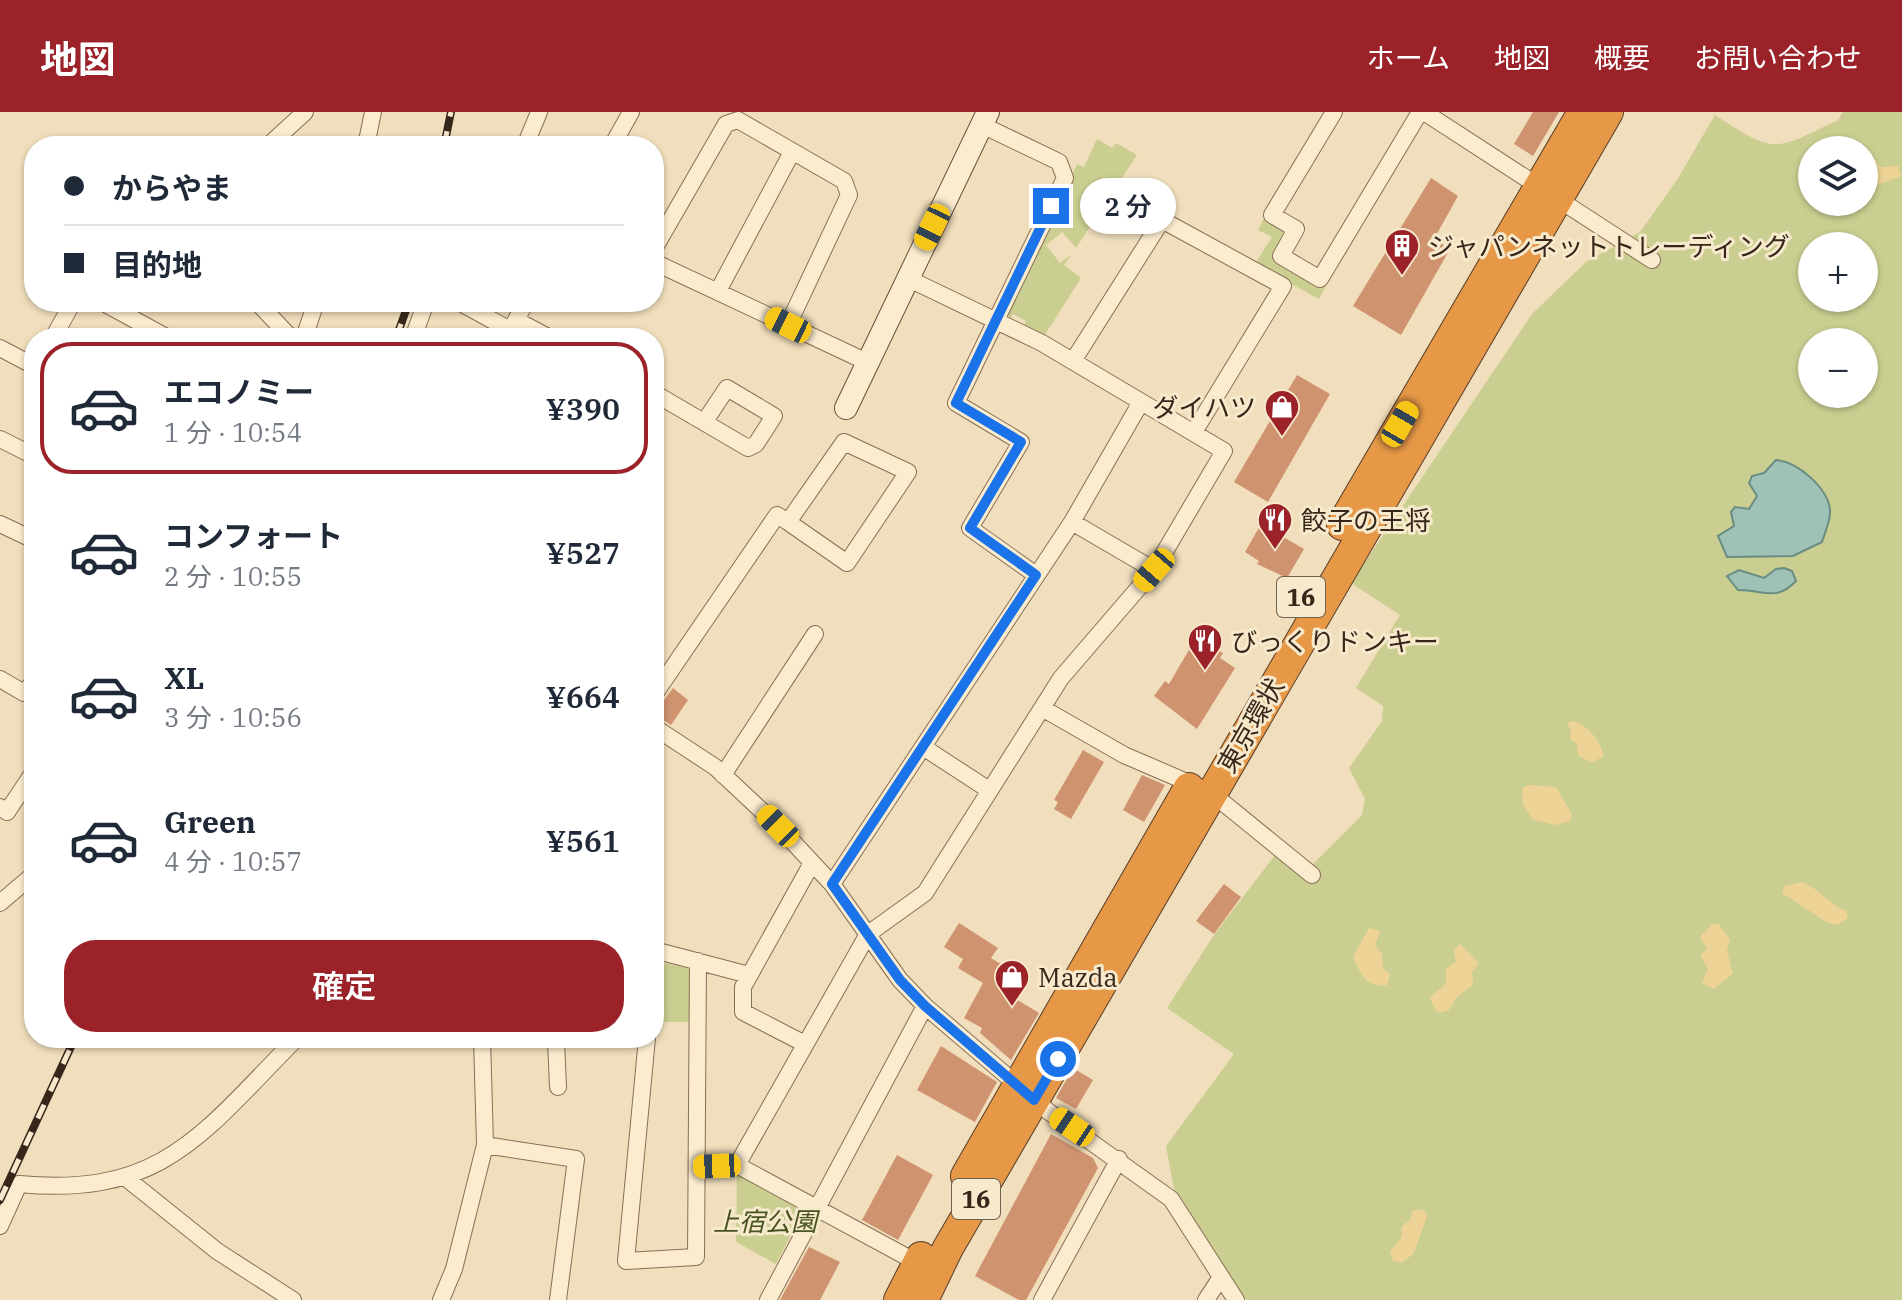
<!DOCTYPE html>
<html lang="ja">
<meta charset="utf-8">
<style>
body{margin:0;font-family:"IBM Plex Serif","Noto Sans JP",serif;background:#f6f6f7;color:#1f2937;height:100vh;display:flex;flex-direction:column;font-size:30px;white-space:nowrap}
*{box-sizing:border-box;margin:0}
p{font-size:26px;color:#747a83}
.icon{flex:none;width:44px;height:44px;fill:none;stroke:currentColor;stroke-width:2;stroke-linecap:round;stroke-linejoin:round}
.map{position:relative;flex:1;overflow:hidden}
.side{position:absolute;left:24px;top:216px;width:640px;height:720px;display:flex;flex-direction:column;background:#fff;border-radius:32px;box-shadow:0 2px 6px #0004}
.side>*{flex:none}
.guide{position:absolute;left:24px;top:24px;width:640px;height:176px;border-radius:32px;box-shadow:0 2px 6px #0004;display:grid;align-content:center;height:176px;padding:0 40px;background:#fff}
.tools{position:absolute;left:1798px;top:24px;display:grid;gap:16px}
.tools a{display:grid;place-items:center;width:80px;height:80px;border-radius:50%;background:#fff;box-shadow:0 2px 6px #0004;font-size:40px}
.end{position:absolute;width:36px;height:36px;margin:-18px;border:10px solid #1a73e8;background:#fff;box-shadow:0 0 0 4px #fff}
.from{border-radius:50%}
.bubble{position:absolute;height:56px;border-radius:28px;background:#fff;box-shadow:0 2px 6px #0004;font-size:26px;font-weight:600;line-height:56px;text-align:center}
.car{position:absolute;width:24px;height:48px;margin:-24px -12px;border-radius:10px;box-shadow:0 0 6px 2px #0007;background:linear-gradient(#f5c518 24%,#345 0 40%,#f5c518 0 76%,#345 0 86%,#f5c518 0)}
.guide b{display:flex;align-items:center;gap:28px;height:76px;font-size:30px}
.guide b+b{border-top:2px solid #e0e1e3}
.guide i{width:20px;height:20px;background:#1f2937}
ul{padding:14px 0 0;list-style:none}
li{display:flex;align-items:center;gap:24px;height:132px;margin:0 16px 12px;padding:0 24px;border:4px solid transparent;border-radius:32px}
li div{flex:1}
li b{display:block;font-size:30px}
li em{font-style:normal;font-weight:600}
li.active{border-color:#9a2228}
li>.icon{width:72px;height:72px;stroke-width:1.5}
.action{display:flex;gap:16px;margin-top:auto;padding:16px 40px}
.action a{flex:1;height:92px;border-radius:32px;background:#9a2228;color:#fff;font-size:32px;font-weight:600;line-height:92px;text-align:center}
header{display:flex;align-items:center;gap:48px;box-sizing:border-box;height:112px;padding:0 40px;background:#9a2228;color:#fff}
header strong{font-size:38px}
nav{display:flex;gap:44px;margin-inline-start:auto;font-size:28px}
.map>svg:first-child{display:block}
</style>
<header>
<strong>地図</strong>
<nav><a>ホーム</a><a>地図</a><a>概要</a><a>お問い合わせ</a></nav>
</header>
<div class="map">
<svg width="1902" height="1188" viewBox="0 0 1902 1188">
<rect width="100%" height="100%" fill="#f0debc"/>
<path fill="#cace90" fill-rule="evenodd" d="M 1843,0 L 1902,0 L 1902,1188 L 1246,1188 L 1175,1083 L 1166,1034 L 1234,942 L 1167,896 L 1214,823 L 1278,739 L 1308,757 L 1362,703 L 1365,687 L 1349,656 L 1382,609 L 1383,594 L 1356,576 L 1400,503 L 1351,471 L 1532,202 L 1586,150 L 1640,120 L 1677,68 L 1715,3 C 1776,43 1774,39 1838,8 ZM 1812,38 L 1864,38 L 1864,90 L 1812,90 ZM 1812,134 L 1864,134 L 1864,186 L 1812,186 ZM 1812,230 L 1864,230 L 1864,282 L 1812,282 Z
M 1097,27 L 1112,36 L 1116,31 L 1137,43 L 1076,136 L 1062,120 L 1046,133 L 1060,151 L 1072,142 L 1064,153 L 1081,166 L 1044,224 L 1024,214 L 1026,209 L 1013,202 L 1010,208 L 1007,198 L 1077,52 L 1084,55 Z
M 1264,106 L 1285,117 L 1287,124 L 1275,146 L 1326,174 L 1319,187 L 1255,152 L 1272,125 L 1258,118 Z
M 667,851 L 687,856 L 692,861 L 692,910 L 657,910 L 661,855 Z
M 737,1060 L 798,1094 L 801,1103 L 776,1152 L 736,1130 Z"/>
<path fill="#eed397" d="M 1864,43 L 1875,47 L 1880,55 L 1898,54 L 1901,64 L 1864,78 Z
M 1571,609 C 1585,609 1604,632 1603,645 L 1592,650 L 1578,644 L 1577,632 L 1570,627 L 1571,618 L 1567,612 Z
M 1529,673 L 1556,675 L 1572,702 L 1570,709 L 1556,713 L 1533,708 L 1523,693 L 1522,676 Z
M 1802,770 C 1820,777 1829,792 1846,799 L 1848,806 L 1838,813 L 1828,811 L 1782,781 L 1784,774 Z
M 1712,812 L 1719,812 L 1730,828 L 1727,839 L 1733,861 L 1714,877 L 1702,871 L 1708,857 L 1700,844 L 1707,836 L 1700,825 Z
M 1369,816 L 1380,819 L 1375,833 L 1382,842 L 1383,857 L 1390,862 L 1387,873 C 1367,877 1360,861 1353,845 Z
M 1460,832 L 1479,851 L 1472,860 L 1473,873 L 1457,885 L 1449,898 L 1437,901 L 1430,886 L 1446,871 L 1446,857 L 1456,850 L 1454,839 Z
M 1424,1097 L 1427,1104 L 1414,1141 L 1402,1151 L 1393,1149 L 1390,1140 L 1402,1124 L 1401,1115 L 1410,1108 L 1412,1099 Z"/>
<path fill="#a0c1b6" stroke="#688e83" stroke-width="2" d="M 1776,348 C 1797,349 1828,376 1830,398 C 1831,408 1825,420 1822,430 L 1793,444 L 1727,445 L 1718,424 L 1734,414 L 1731,400 L 1735,395 L 1749,397 L 1757,384 L 1749,371 L 1752,364 L 1764,361 Z
M 1784,456 L 1792,459 L 1796,469 C 1776,490 1764,478 1738,478 L 1727,464 L 1739,458 L 1764,466 L 1776,457 Z"/>
<path fill="#d09370" d="M 1533,0 L 1559,0 L 1533,44 L 1514,32 Z
M 1431,66 L 1458,84 L 1434,127 L 1450,137 L 1401,223 L 1353,194 Z
M 1297,263 L 1330,282 L 1268,390 L 1234,370 Z
M 1261,412 L 1304,437 L 1287,466 L 1257,452 L 1259,449 L 1245,440 Z
M 1193,531 L 1206,538 L 1209,533 L 1223,541 L 1220,546 L 1235,556 L 1197,617 L 1154,584 L 1165,569 L 1169,572 Z
M 673,576 L 688,588 L 671,613 L 654,602 Z
M 1083,638 L 1104,650 L 1071,707 L 1054,697 L 1058,690 L 1054,688 Z
M 1142,663 L 1165,673 L 1144,710 L 1123,698 Z
M 1224,772 L 1241,785 L 1214,822 L 1196,809 Z
M 959,811 L 998,836 L 991,846 L 1017,862 L 1006,881 L 1039,901 L 1011,948 L 980,921 L 982,916 L 964,906 L 983,871 L 958,856 L 963,847 L 944,835 Z
M 941,934 L 997,970 L 975,1010 L 917,978 Z
M 1073,956 L 1093,968 L 1076,997 L 1056,986 Z
M 1051,1022 L 1093,1046 L 1098,1056 L 1026,1188 L 1019,1188 L 975,1164 Z
M 897,1043 L 933,1063 L 898,1128 L 862,1108 Z
M 809,1135 L 840,1150 L 820,1188 L 780,1188 Z"/>
<g fill="none" stroke-linecap="round" stroke-linejoin="round">
<defs>
<path id="street" d="M 1334,0 L 1272,103 L 1296,117 L 1281,144 L 1320,167 L 1420,0
M 1424,0 L 1652,148
M 982,13 L 1059,50 L 1065,66 L 956,291 L 1021,330 L 970,416 L 1036,463
M 268,34 L 305,0
M 366,34 L 373,0
M 525,34 L 539,0
M 612,34 L 631,0
M 654,137 L 726,12 L 738,8 L 844,69 L 849,83 L 788,213
M 654,150 L 867,250
M 718,179 L 792,40
M 102,190 L 168,226
M 257,190 L 291,226
M 459,190 L 510,218
M 516,208 L 550,226
M 53,226 L 73,190
M 304,226 L 316,190
M 413,226 L 426,190
M 506,226 L 526,190
M 0,236 L 34,254
M 1073,249 L 1162,108 L 1283,174 L 1194,320
M 654,281 L 748,336 L 756,332 L 774,304 L 727,276 L 705,309
M 0,327 L 34,344
M 844,330 L 908,360 L 847,451 L 788,410 Z
M 1072,410 L 1154,458
M 0,412 L 34,428
M 0,567 L 24,581 L 30,574 L 34,576
M 654,583 L 777,403 L 788,410
M 1042,596 L 1124,643 L 1210,680 L 1312,763
M 654,615 L 715,655 L 778,714 L 832,772 L 900,868 L 925,894 L 1049,1000 L 1171,1087 L 1236,1188
M 923,635 L 989,678
M 723,663 L 815,522
M 0,695 L 7,700 L 31,664 L 34,664
M 832,772 L 1072,410 L 1141,290
M 0,791 L 34,762
M 654,838 L 749,863
M 552,926 L 556,928 L 558,975
M 647,926 L 626,1149 L 696,1145 L 698,849
M 805,932 L 743,900 L 743,875 L 812,751
M 485,1033 L 576,1047 L 558,1188
M 737,1053 L 868,822 L 925,781 L 1061,566 L 1154,458 L 1224,339 L 1042,231 L 907,166
M 697,1055 L 737,1053 L 918,1151
M 126,1066 L 217,1139 L 293,1188
M 0,1114 L 19,1072 C 164,1086 204,1019 297,926
M 441,1188 L 454,1157 L 485,1033 L 482,926
M 768,1188 L 925,894
M 1042,1188 L 1119,1047
M 1206,1188 L 1221,1165"/>
<path id="secondary" d="M 846,296 L 988,0"/>
<path id="highway" d="M 1342,413 L 1583,0
M 966,1064 L 1189,676
M 899,1188 L 921,1145
M 923,1188 L 948,1136 L 1608,0"/>
</defs>
<use href="#street" stroke="#886e55" stroke-width="18"/>
<use href="#secondary" stroke="#6a4f38" stroke-width="24"/>
<use href="#highway" stroke="#553c2a" stroke-width="32"/>
<use href="#street" stroke="#fbecd0" stroke-width="16"/>
<use href="#secondary" stroke="#fbecd0" stroke-width="22"/>
<use href="#highway" stroke="#e69847" stroke-width="30"/>
<defs>
<path id="rail" d="M 444,34 L 451,0
M 396,226 L 409,190
M 0,1088 L 75,926"/>
</defs>
<use href="#rail" stroke="#37271b" stroke-width="8"/>
<use href="#rail" stroke="#f7e9cc" stroke-width="5" stroke-dasharray="15" stroke-linecap="butt"/>
</g>
<g fill="none" stroke-linecap="round" stroke-linejoin="round">
<path stroke="#1a73e8" stroke-width="10" d="M 1051,94 L 956,291 L 1021,330 L 970,416 L 1036,463 L 832,772 L 900,868 L 925,894 L 1034,988 L 1058,947"/>
</g>
<defs>
<symbol id="building-pin" viewBox="-11 -11 22 30"><path d="M0 17L-7.5 6A9.5 9.5 0 1 1 7.5 6Z" fill="#9a2228" stroke="#f7e9cc"/><path d="M-4-6H4V6H1V3H-1V6H-4ZM-2.5-4.3h1.7v1.8h-1.7ZM.8-4.3h1.7v1.8H.8ZM-2.5-1h1.7V.8h-1.7ZM.8-1h1.7V.8H.8Z" fill="#fff"/></symbol>
<symbol id="shop-pin" viewBox="-11 -11 22 30"><path d="M0 17L-7.5 6A9.5 9.5 0 1 1 7.5 6Z" fill="#9a2228" stroke="#f7e9cc"/><path d="M-5-2.5h2.3a2.7 3.5 0 0 1 5.4 0H5L5.5 6h-11ZM-1.5-2.5h3a1.5 2.3 0 0 0-3 0Z" fill="#fff"/></symbol>
<symbol id="restaurant-pin" viewBox="-11 -11 22 30"><path d="M0 17L-7.5 6A9.5 9.5 0 1 1 7.5 6Z" fill="#9a2228" stroke="#f7e9cc"/><path d="M-5-6h1v4h1v-4h1v4h1v-4h1v5L-1.5 .5V6h-2V.5L-5-1ZM5-6V6H3V1.5H1.5Q1.5-4 5-6Z" fill="#fff"/></symbol>
</defs>
<g fill-rule="evenodd">
<use href="#building-pin" x="1382" y="114" width="40" height="54"/>
<use href="#shop-pin" x="1262" y="275" width="40" height="54"/>
<use href="#restaurant-pin" x="1255" y="388" width="40" height="54"/>
<use href="#restaurant-pin" x="1185" y="509" width="40" height="54"/>
<use href="#shop-pin" x="992" y="845" width="40" height="54"/>
</g>
<g text-anchor="middle" dominant-baseline="central" stroke-width="6" stroke-linejoin="round" paint-order="stroke">
<g fill="#f7e9cc" stroke="#716150" stroke-width="2">
<rect x="1277" y="465" width="48" height="40" rx="6"/>
<rect x="952" y="1067" width="48" height="40" rx="6"/>
</g>
<g font-size="24" font-weight="bold" fill="#37271b">
<text x="1301" y="485">16</text>
<text x="976" y="1087">16</text>
</g>
<g font-size="26" fill="#37271b" stroke="#f7e9cc" text-anchor="start">
<text x="1428" y="134">ジャパンネットトレーディング</text>
<text x="1256" y="295" text-anchor="end">ダイハツ</text>
<text x="1301" y="408">餃子の王将</text>
<text x="1231" y="529">びっくりドンキー</text>
<text x="1038" y="865">Mazda</text>
</g>
<g font-size="26" fill="#37271b" stroke="#f7e9cc">
<text transform="translate(1250 613) rotate(-60)">東京環状</text>
</g>
<g font-size="26" font-style="italic" fill="#495420" stroke="#f7e9cc">
<text x="765" y="1109">上宿公園</text>
</g>
</g>
</svg>
<div class="tools">
<a><svg class="icon" aria-label="layers" viewBox="0 0 24 24"><path d="M12 4l9 5-9 5-9-5zM3 14l9 5 9-5"/></svg></a>
<a>+</a>
<a>−</a>
</div>
<i class="end from" style="left:1058px;top:947px"></i>
<i class="end" style="left:1051px;top:94px"></i>
<div class="bubble" style="left:1080px;top:66px;width:96px">2 分</div>
<i class="car" style="left:932px;top:115px;rotate:206deg"></i>
<i class="car" style="left:788px;top:213px;rotate:296deg"></i>
<i class="car" style="left:1400px;top:312px;rotate:30deg"></i>
<i class="car" style="left:1154px;top:458px;rotate:221deg"></i>
<i class="car" style="left:778px;top:714px;rotate:315deg"></i>
<i class="car" style="left:1072px;top:1015px;rotate:304deg"></i>
<i class="car" style="left:717px;top:1054px;rotate:268deg"></i>
<div class="guide">
<b><i class="from"></i>からやま</b>
<b><i></i>目的地</b>
</div>
<section class="side">
<ul>
<li class="active"><svg class="icon" aria-label="car" viewBox="0 0 24 24"><path d="M5 17H2v-5l4-1 3-4h7l3 4 3 1v5h-3M9 17h6M6 11h13"/><circle cx="7" cy="17" r="2"/><circle cx="17" cy="17" r="2"/></svg><div><b>エコノミー</b><p>1 分 · 10:54</p></div><em>¥390</em></li>
<li><svg class="icon" aria-label="car" viewBox="0 0 24 24"><path d="M5 17H2v-5l4-1 3-4h7l3 4 3 1v5h-3M9 17h6M6 11h13"/><circle cx="7" cy="17" r="2"/><circle cx="17" cy="17" r="2"/></svg><div><b>コンフォート</b><p>2 分 · 10:55</p></div><em>¥527</em></li>
<li><svg class="icon" aria-label="car" viewBox="0 0 24 24"><path d="M5 17H2v-5l4-1 3-4h7l3 4 3 1v5h-3M9 17h6M6 11h13"/><circle cx="7" cy="17" r="2"/><circle cx="17" cy="17" r="2"/></svg><div><b>XL</b><p>3 分 · 10:56</p></div><em>¥664</em></li>
<li><svg class="icon" aria-label="car" viewBox="0 0 24 24"><path d="M5 17H2v-5l4-1 3-4h7l3 4 3 1v5h-3M9 17h6M6 11h13"/><circle cx="7" cy="17" r="2"/><circle cx="17" cy="17" r="2"/></svg><div><b>Green</b><p>4 分 · 10:57</p></div><em>¥561</em></li>
</ul>
<div class="action"><a>確定</a></div>
</section>
</div>
